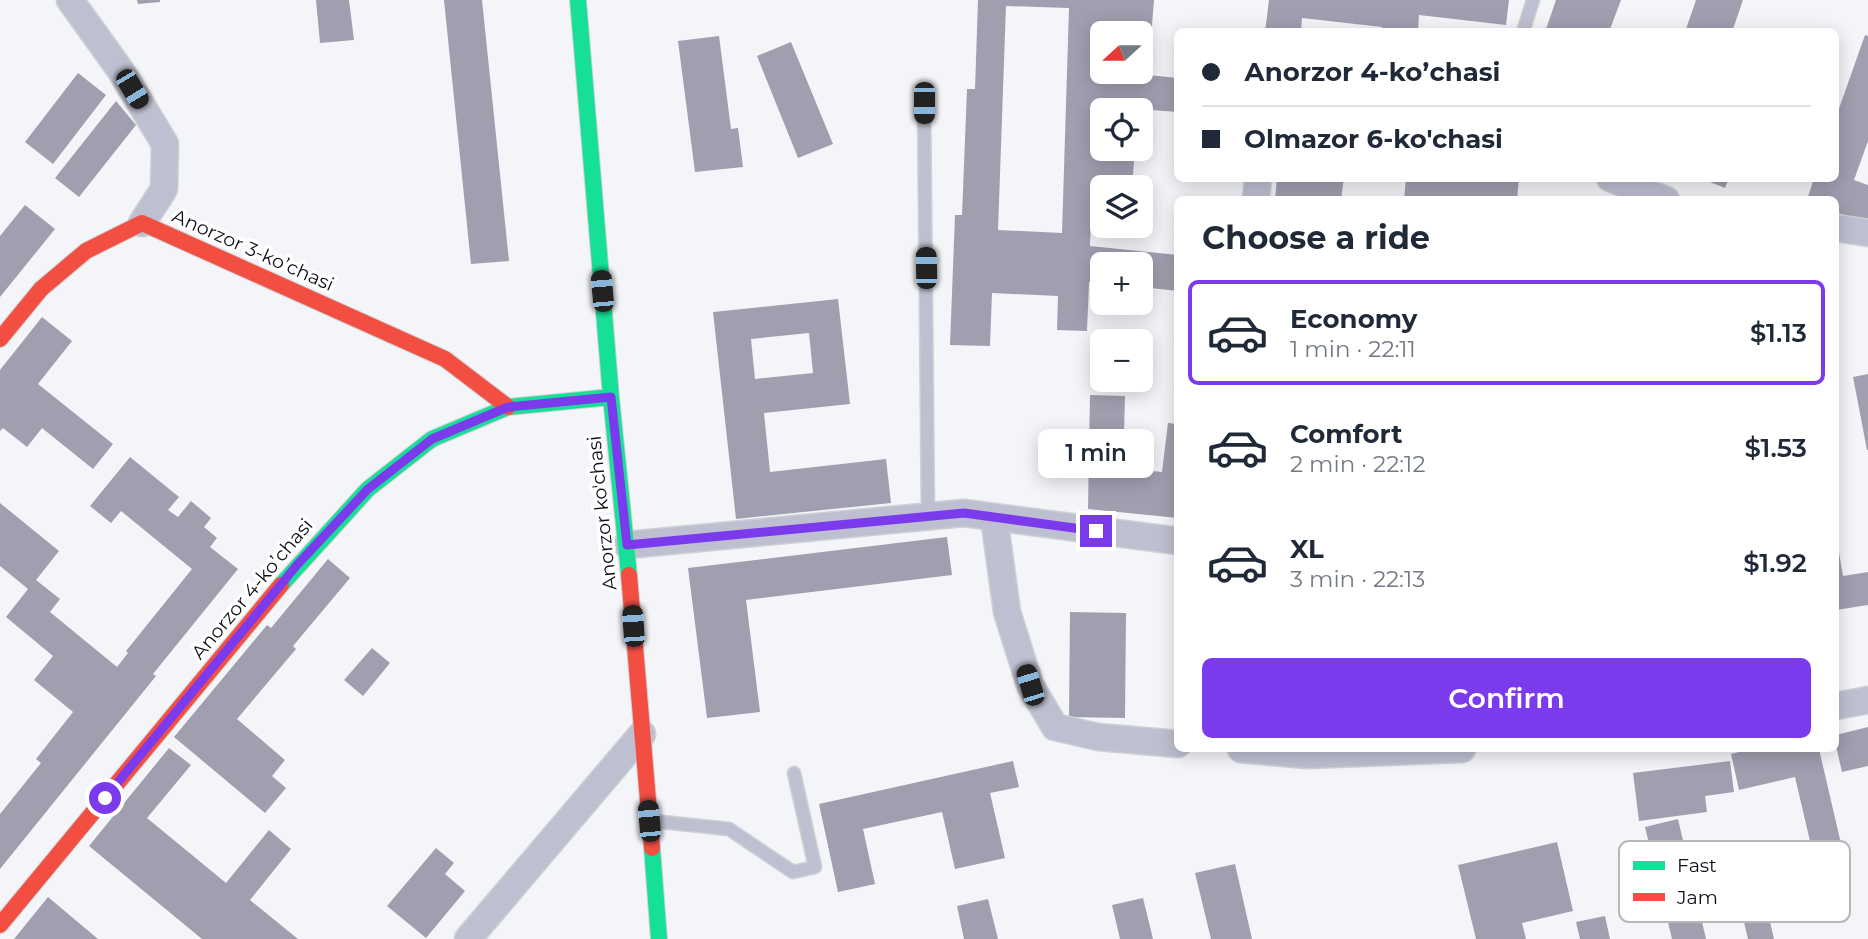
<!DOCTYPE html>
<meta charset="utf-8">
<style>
body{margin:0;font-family:Montserrat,sans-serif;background:#f6f6f7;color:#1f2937;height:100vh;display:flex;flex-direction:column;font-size:26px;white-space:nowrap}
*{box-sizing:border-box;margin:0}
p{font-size:23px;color:#747a83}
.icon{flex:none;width:38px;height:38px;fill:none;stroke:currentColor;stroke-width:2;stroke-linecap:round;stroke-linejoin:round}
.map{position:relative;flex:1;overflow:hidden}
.side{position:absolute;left:1174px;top:196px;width:665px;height:556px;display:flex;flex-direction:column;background:#fff;border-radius:10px;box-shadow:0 4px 18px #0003}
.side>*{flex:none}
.hud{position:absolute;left:1174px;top:28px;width:665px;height:154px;border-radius:10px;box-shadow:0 4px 18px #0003;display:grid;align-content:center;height:154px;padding:0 28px;background:#fff}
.needle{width:46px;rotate:249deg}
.tools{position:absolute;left:1090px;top:21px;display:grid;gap:14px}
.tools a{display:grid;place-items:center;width:63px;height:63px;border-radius:10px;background:#fff;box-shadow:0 4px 18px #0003;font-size:35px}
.end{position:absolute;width:32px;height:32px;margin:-16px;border:9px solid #7c3aed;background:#fff;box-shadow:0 0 0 4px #fff}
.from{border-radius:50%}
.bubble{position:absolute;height:49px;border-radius:10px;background:#fff;box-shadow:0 4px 18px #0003;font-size:23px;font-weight:600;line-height:49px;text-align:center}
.car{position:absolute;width:21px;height:42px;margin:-21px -10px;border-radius:9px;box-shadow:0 0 5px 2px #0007;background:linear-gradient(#222 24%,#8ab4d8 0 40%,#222 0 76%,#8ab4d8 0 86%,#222 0)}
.hud b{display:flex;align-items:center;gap:24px;height:66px;font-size:26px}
.hud b+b{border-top:2px solid #e0e1e3}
.hud i{width:18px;height:18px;background:#1f2937}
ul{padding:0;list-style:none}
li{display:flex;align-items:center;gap:21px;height:105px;margin:0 14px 10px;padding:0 14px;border:4px solid transparent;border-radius:10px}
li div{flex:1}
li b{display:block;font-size:26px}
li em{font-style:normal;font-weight:600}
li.current{border-color:#7c3aed}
li>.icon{width:63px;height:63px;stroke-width:1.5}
h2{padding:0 28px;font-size:32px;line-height:84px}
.primary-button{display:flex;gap:14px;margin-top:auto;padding:14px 28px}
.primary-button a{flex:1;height:80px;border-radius:10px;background:#7c3aed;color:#fff;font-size:28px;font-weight:600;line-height:80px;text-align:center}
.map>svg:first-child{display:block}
</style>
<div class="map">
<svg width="1868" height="939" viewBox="0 0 1868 939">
<rect width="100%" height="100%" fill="#f4f5f9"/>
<path fill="#a09fb0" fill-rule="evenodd" d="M 137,0 L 160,0 L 160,2 L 138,4 Z
M 316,0 L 349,0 L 354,40 L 320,43 Z
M 444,0 L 482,0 L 509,261 L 471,264 Z
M 978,0 L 1154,0 L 1148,75 L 1178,78 L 1178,112 L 1138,109 L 1102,110 L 1102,149 L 1135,149 L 1132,187 L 1092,189 L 1090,246 L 1178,255 L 1178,291 L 1141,287 L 1141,264 L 1102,264 L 1102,284 L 1089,282 L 1087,331 L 1057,330 L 1058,296 L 992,293 L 990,346 L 950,345 L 955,215 L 962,215 L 967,89 L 975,89 ZM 1006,6 L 1069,8 L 1062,233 L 998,230 ZM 1102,33 L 1141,33 L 1141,72 L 1102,72 Z
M 1269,0 L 1509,0 L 1506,25 L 1419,15 L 1418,32 L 1381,32 L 1382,27 L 1302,18 L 1301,32 L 1265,32 Z
M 1556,0 L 1621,0 L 1609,32 L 1545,32 Z
M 1696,0 L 1743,0 L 1732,32 L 1685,32 Z
M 1865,35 L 1868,36 L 1868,141 L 1854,180 L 1868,185 L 1868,224 L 1836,212 L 1836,200 L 1807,200 L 1814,178 L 1836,178 L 1836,117 Z
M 719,36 L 731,129 L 738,128 L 743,167 L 695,172 L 678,41 Z
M 791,42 L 833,144 L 798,158 L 757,56 Z
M 78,73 L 106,95 L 53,164 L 25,142 Z
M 116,101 L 136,125 L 79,197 L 55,178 Z
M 1277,178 L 1344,178 L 1341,200 L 1275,200 Z
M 1406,178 L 1519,178 L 1517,200 L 1404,200 Z
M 1700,178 L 1729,178 L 1725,188 Z
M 25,205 L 55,229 L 0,297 L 0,236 Z
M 838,299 L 850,404 L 764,413 L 770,472 L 886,459 L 891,503 L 736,519 L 713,312 ZM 809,333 L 813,373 L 755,379 L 751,339 Z
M 42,317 L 72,341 L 38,384 L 113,444 L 93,469 L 42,428 L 27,447 L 3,428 L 0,431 L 0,370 Z
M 1868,374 L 1868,450 L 1867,450 L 1853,377 Z
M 1090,395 L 1125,396 L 1123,468 L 1162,472 L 1168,423 L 1178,424 L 1178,518 L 1088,509 Z
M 130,457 L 179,497 L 168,510 L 178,517 L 191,501 L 211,518 L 204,527 L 217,538 L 210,547 L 238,569 L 153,674 L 156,676 L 0,869 L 0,814 L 41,763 L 36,759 L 73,712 L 34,680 L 53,656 L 6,617 L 28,589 L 0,566 L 0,503 L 59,551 L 36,580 L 60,599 L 50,612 L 117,667 L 128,653 L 126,651 L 192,569 L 121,511 L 111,523 L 90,506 Z
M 947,537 L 952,575 L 746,600 L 760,712 L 707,718 L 688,568 Z
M 1837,541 L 1843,576 L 1868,572 L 1868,605 L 1836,610 Z
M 328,559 L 350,578 L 293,646 L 296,649 L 237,719 L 285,760 L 272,776 L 286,788 L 265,813 L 174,737 L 267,625 L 271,628 Z
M 1070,612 L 1126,613 L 1125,718 L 1069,717 Z
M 372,648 L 390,663 L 363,696 L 344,680 Z
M 1868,727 L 1868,766 L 1842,772 L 1836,746 L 1836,735 Z
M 169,748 L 191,765 L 147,818 L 226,883 L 269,830 L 291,849 L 250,900 L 298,939 L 202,939 L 89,846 Z
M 1751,749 L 1819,749 L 1842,848 L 1813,854 L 1795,777 L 1739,790 L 1731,754 Z
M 1013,761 L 1019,787 L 990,793 L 1005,858 L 955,869 L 942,812 L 863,829 L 875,884 L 838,892 L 819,804 Z
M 1730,761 L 1734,792 L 1705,796 L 1707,812 L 1639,821 L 1633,773 Z
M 1678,819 L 1706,939 L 1672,939 L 1645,827 Z
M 1557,842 L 1573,911 L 1522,923 L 1526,939 L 1476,939 L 1458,865 Z
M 436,848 L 454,863 L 445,874 L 465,891 L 426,938 L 387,906 Z
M 1755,857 L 1774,939 L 1748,939 L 1730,863 Z
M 1235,864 L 1252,939 L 1211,939 L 1195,873 Z
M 48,897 L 98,939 L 14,939 Z
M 1143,898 L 1153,939 L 1120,939 L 1112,905 Z
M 988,899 L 998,939 L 964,939 L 957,906 Z
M 1605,916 L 1610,939 L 1580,939 L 1576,922 Z"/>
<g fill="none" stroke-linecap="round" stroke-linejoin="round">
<defs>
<path id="lane" d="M 1523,32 L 1533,0
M 924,103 L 928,516
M 652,821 L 729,829 L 793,872 L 815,867 L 794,773"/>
<path id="street" d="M 70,0 L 121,71 L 165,144 L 164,189 L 142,223
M 1610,178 L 1666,200
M 1256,200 L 1258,178
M 1836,228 L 1868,233
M 994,517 L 1007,612 L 1030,685 L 1055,727 L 1098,737 L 1178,744
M 627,545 L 964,513 L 1178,541
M 1836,706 L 1868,700
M 1241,749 L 1307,755 L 1462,749
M 468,939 L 642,734"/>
<path id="fast" d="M 578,0 L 611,397 L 629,575
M 281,585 L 368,489 L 432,439 L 508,407 L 611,397
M 652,848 L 659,939"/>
<path id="jam" d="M 0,339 L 41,289 L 86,251 L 142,223 L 445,359 L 508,407
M 629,575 L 652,848
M 0,925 L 281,585"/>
</defs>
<use href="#lane" stroke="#d0d1d4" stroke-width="15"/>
<use href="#street" stroke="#d0d1d4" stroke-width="29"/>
<use href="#fast" stroke="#d0d1d4" stroke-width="18"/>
<use href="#jam" stroke="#d0d1d4" stroke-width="18"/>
<use href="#lane" stroke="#bebfd0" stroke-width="12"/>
<use href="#street" stroke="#bebfd0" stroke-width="26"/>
<use href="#fast" stroke="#16e098" stroke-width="16"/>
<use href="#jam" stroke="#f24e42" stroke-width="16"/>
</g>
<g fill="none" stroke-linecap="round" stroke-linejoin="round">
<path stroke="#7c3aed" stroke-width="9" d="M 105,798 L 297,565 L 368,489 L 432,439 L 508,407 L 611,397 L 627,545 L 964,513 L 1096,531"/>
</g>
<g text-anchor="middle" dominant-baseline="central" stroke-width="7" stroke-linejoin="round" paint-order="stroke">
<g font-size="19" fill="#10101a" stroke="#fff">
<text transform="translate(253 250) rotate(24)">Аnorzor 3-koʼchasi</text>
<text transform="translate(602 513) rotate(-96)">Anorzor ko'chasi</text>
<text transform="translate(252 589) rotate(-50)">Аnorzor 4-koʼchasi</text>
</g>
</g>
<rect x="1619" y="841" width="231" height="81" rx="10" fill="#fff" stroke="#b7b7ba" stroke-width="2"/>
<rect x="1633" y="861" width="32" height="9" fill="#16e098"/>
<rect x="1633" y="893" width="32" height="8" fill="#f24e42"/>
<g font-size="19" fill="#10101a">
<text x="1677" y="872">Fast</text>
<text x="1677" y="904">Jam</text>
</g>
</svg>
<div class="tools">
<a><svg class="needle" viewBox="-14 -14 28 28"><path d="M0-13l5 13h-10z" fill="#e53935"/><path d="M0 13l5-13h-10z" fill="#747a83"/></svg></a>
<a><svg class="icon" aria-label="locate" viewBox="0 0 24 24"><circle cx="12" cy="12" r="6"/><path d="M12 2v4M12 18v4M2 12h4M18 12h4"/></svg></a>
<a><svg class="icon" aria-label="layers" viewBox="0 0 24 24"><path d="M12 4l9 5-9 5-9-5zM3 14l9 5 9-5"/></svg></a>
<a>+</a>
<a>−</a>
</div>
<i class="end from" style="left:105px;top:798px"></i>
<i class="end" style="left:1096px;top:531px"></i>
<div class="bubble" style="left:1038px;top:429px;width:116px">1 min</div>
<i class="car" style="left:132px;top:89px;rotate:149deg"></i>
<i class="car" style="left:924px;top:103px;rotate:180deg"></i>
<i class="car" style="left:926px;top:268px;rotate:359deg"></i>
<i class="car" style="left:602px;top:291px;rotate:355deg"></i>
<i class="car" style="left:633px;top:626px;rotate:356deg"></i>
<i class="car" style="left:1030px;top:685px;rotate:343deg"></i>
<i class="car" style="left:649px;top:821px;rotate:355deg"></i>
<div class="hud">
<b><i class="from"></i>Аnorzor 4-koʼchasi</b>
<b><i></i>Olmazor 6-ko'chasi</b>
</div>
<section class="side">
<h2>Choose a ride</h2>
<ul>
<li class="current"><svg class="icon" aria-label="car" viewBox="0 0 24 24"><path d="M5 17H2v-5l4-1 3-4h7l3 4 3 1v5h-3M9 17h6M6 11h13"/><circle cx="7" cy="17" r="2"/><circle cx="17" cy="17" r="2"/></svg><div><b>Economy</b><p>1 min · 22:11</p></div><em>$1.13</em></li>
<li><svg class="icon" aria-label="car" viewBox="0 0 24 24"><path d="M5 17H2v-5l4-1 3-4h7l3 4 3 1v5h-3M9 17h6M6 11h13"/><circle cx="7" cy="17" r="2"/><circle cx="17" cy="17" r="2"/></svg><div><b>Comfort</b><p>2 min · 22:12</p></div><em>$1.53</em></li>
<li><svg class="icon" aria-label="car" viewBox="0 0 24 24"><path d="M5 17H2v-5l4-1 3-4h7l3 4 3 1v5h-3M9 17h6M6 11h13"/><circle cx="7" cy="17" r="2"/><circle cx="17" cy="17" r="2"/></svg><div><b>XL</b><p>3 min · 22:13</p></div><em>$1.92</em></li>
</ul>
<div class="primary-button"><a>Confirm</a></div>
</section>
</div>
